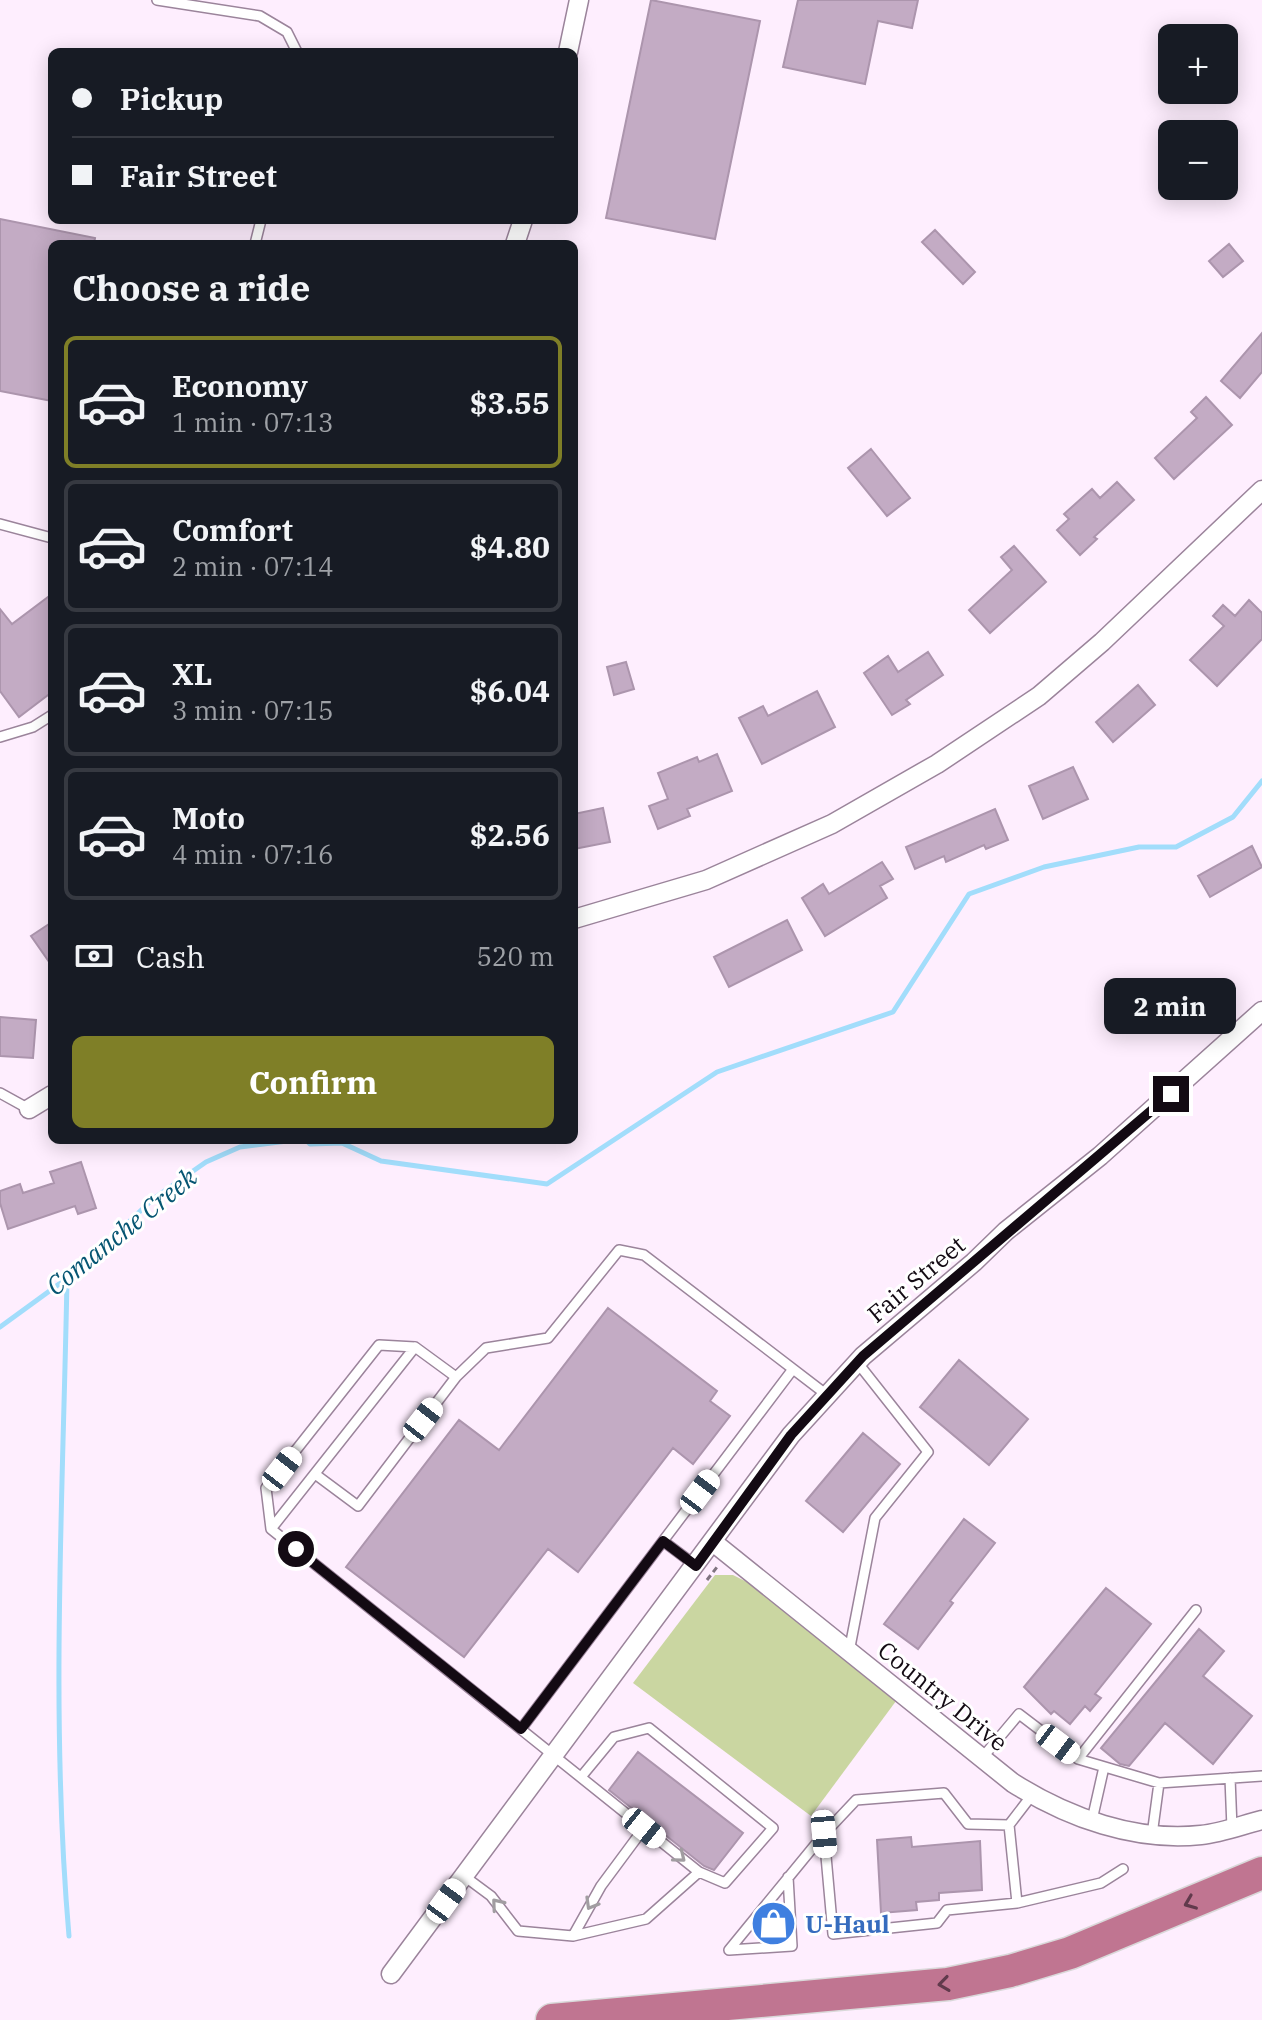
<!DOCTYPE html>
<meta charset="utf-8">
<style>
body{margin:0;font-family:"IBM Plex Serif",serif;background:#20242c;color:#f1f3f6;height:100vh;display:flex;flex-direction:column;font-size:30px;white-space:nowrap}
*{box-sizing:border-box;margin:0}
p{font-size:26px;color:#9ea1a6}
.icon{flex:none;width:44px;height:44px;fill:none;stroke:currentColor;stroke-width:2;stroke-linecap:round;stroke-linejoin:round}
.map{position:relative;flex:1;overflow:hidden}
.drawer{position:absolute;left:48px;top:240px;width:530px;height:904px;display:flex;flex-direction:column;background:#171b24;border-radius:12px;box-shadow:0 4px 20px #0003}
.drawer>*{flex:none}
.guide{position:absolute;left:48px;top:48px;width:530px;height:176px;border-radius:12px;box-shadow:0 4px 20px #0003;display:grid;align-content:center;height:176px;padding:0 24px;background:#171b24}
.buttons{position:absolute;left:1158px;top:24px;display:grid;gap:16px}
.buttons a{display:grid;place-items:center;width:80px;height:80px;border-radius:12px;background:#171b24;box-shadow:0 4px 20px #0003;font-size:40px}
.end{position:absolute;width:36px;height:36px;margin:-18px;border:10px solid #130a13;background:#fff;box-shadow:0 0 0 4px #fff}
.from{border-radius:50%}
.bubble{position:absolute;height:56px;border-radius:12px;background:#171b24;box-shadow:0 4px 20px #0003;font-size:26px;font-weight:700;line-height:56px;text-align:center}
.car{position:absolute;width:24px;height:48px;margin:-24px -12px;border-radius:10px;box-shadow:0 0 6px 2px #0007;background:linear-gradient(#fff 24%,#345 0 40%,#fff 0 76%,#345 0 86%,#fff 0)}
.guide b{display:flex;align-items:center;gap:28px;height:76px;font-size:30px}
.guide b+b{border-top:2px solid #363941}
.guide i{width:20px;height:20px;background:#f1f3f6}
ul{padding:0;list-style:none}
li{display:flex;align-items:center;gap:24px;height:132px;margin:0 16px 12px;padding:0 8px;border:4px solid #363941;border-radius:12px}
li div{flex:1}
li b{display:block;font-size:30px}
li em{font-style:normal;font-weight:700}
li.on{border-color:#7f7f27}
li>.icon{width:72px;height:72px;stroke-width:1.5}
h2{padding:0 24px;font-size:36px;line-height:96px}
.pay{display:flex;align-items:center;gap:20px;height:88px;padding:0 24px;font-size:30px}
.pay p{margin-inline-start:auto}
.button{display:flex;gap:16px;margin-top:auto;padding:16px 24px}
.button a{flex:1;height:92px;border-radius:12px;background:#7f7f27;color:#fff;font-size:32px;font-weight:700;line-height:92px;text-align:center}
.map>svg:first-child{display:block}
</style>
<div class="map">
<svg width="1262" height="2020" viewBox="0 0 1262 2020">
<rect width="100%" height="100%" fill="#feeefe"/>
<path fill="#cad6a1" d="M 715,1575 L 733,1575 L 753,1585 L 899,1697 L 811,1816 L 633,1683 Z"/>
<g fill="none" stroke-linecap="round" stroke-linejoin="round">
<path stroke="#a2ddfb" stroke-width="5" d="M 306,1140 L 310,1144 L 342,1143 L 381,1161 L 547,1184 L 717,1072 L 893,1012 L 969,894 L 1044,867 L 1139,847 L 1176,847 L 1233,817 L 1262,781
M 67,1279 C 63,1498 50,1718 69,1936
M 0,1327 L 77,1271 L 153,1199 L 206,1162 L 240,1147 L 295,1140"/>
</g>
<path fill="#c3abc4" stroke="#ac95ad" stroke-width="2" d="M 651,0 L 760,21 L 715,239 L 606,218 Z
M 798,0 L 918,0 L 912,28 L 878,21 L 865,84 L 783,67 Z
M 0,219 L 95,238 L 94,244 L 52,244 L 52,401 L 0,391 Z
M 935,230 L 975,272 L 963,284 L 922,242 Z
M 1229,244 L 1243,261 L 1223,277 L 1209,261 Z
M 1262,333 L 1262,372 L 1240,398 L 1221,381 Z
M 1206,397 L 1232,425 L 1174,479 L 1155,458 L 1197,418 L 1191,412 Z
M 871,449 L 910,498 L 887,516 L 848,468 Z
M 1117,482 L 1134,500 L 1094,537 L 1097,539 L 1080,555 L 1057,530 L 1069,519 L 1064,514 L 1092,489 L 1100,498 Z
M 1014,546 L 1046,582 L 990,633 L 969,610 L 1012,570 L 1001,557 Z
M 52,594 L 52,692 L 19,717 L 0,691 L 0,609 L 12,624 Z
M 1249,600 L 1262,613 L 1262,639 L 1217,686 L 1190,660 L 1224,626 L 1213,616 L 1223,605 L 1235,616 Z
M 928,652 L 943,675 L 906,700 L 910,704 L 892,715 L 864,673 L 888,656 L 898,672 Z
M 626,662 L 634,689 L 614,695 L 607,667 Z
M 1138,685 L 1155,705 L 1113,742 L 1096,722 Z
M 817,691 L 835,727 L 762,764 L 739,718 L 763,706 L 768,716 Z
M 717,754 L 732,791 L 687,809 L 690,816 L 658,829 L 649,806 L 668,799 L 658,773 L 697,757 L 699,762 Z
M 1073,767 L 1088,799 L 1043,819 L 1029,786 Z
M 603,808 L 610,842 L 574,849 L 574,814 Z
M 995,809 L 1008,840 L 986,849 L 984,845 L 946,862 L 944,856 L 915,869 L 906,847 Z
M 1252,846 L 1262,867 L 1210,897 L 1198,876 Z
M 882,862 L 893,879 L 880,886 L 887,898 L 825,936 L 802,898 L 823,884 L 829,894 Z
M 787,920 L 802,950 L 729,987 L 714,957 Z
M 52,922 L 52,966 L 31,936 Z
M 0,1017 L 36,1020 L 33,1058 L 0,1056 Z
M 81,1162 L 96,1208 L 78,1214 L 75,1206 L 8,1229 L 0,1203 L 0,1191 L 20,1184 L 23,1193 L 54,1183 L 50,1172 Z
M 608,1308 L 717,1391 L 710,1401 L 730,1416 L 693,1464 L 673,1448 L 578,1572 L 548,1549 L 464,1657 L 346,1567 L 459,1420 L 499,1450 Z
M 959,1360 L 1028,1419 L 989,1465 L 920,1407 Z
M 863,1433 L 900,1464 L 843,1532 L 806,1501 Z
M 964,1519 L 995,1543 L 950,1601 L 953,1603 L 918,1649 L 884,1624 Z
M 1106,1588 L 1151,1624 L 1095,1694 L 1101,1698 L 1090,1711 L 1085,1706 L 1070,1724 L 1054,1711 L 1051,1714 L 1024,1687 Z
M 1199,1629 L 1224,1651 L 1203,1676 L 1252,1716 L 1213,1764 L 1165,1723 L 1129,1766 L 1120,1764 L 1101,1748 Z
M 638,1752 L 743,1833 L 714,1870 L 704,1866 L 609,1790 Z
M 911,1837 L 912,1847 L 980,1841 L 982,1890 L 939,1893 L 939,1900 L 916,1902 L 917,1910 L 881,1913 L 877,1840 Z"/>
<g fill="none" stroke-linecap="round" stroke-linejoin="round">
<defs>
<path id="service" d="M 157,0 L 260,16 L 287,32 L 297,52
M 255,244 L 261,220
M 0,524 L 52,538
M 0,737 L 33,727 L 52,715
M 0,1093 L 29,1109
M 315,1474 L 358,1506 L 456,1377
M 271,1529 L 266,1488 L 379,1345 L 415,1347
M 663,1541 L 695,1565
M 849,1652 L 875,1518 L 928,1452 L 857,1362
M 521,1729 L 793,1369
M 982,1758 L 1019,1714 L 1078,1759 L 1196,1610
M 1078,1759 L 1159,1783 L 1262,1776
M 581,1777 L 614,1737 L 649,1728 L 773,1828 L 725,1883 L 699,1872
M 1230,1778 L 1232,1828
M 1092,1820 L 1104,1767
M 1009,1825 L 968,1824 L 944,1793 L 856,1800 L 824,1834 L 833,1934 L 937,1923 L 947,1910 L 1017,1903 L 1009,1825 L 1032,1795
M 1152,1835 L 1159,1783
M 464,1876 L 491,1896 L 518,1931 L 573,1936 L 646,1919 L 699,1872 L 271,1529 L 415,1347 L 456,1377 L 486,1348 L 548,1338 L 619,1250 L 644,1255 L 827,1395
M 788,1877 L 792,1946 L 729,1950 L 824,1834
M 1017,1903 L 1101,1883 L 1123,1869
M 573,1936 L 601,1886 L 644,1828"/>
<path id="minor" d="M 568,52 L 579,0
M 515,244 L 523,220
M 574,919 L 706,880 L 832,824 L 937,764 L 1039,696 L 1102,642 L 1262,490
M 29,1109 L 52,1095
M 713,1542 L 1013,1783 C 1069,1818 1135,1842 1201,1835 C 1222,1833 1242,1825 1262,1820
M 391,1974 L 791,1435 L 863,1356 L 974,1262 L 1006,1231 L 1100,1156 L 1262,1011"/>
<path id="motorway" d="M 552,2020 L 948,1984 L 1010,1971 L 1070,1953 L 1262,1873"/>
</defs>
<use href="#service" stroke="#9b849b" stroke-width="12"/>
<use href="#minor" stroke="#9b849b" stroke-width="21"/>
<use href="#motorway" stroke="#d9d8d9" stroke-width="35"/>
<path stroke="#807480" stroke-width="3" stroke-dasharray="6 4" stroke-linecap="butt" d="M 707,1580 L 717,1567"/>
<use href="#service" stroke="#fff" stroke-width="9"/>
<use href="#minor" stroke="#fff" stroke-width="18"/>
<use href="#motorway" stroke="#c07591" stroke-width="32"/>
</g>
<defs><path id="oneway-chevron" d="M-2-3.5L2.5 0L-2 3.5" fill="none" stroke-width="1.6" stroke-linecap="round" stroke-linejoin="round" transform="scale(2)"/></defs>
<g stroke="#a19da1">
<use href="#oneway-chevron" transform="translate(680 1857) rotate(39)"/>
<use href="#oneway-chevron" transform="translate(497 1904) rotate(-130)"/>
<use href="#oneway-chevron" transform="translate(591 1904) rotate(120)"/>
</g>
<g stroke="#613a4c">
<use href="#oneway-chevron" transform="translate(1190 1903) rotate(158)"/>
<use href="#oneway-chevron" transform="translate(944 1984) rotate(172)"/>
</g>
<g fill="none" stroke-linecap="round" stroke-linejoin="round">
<path stroke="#130a13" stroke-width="10" d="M 296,1549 L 521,1729 L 663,1541 L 696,1566 L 791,1435 L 863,1356 L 1171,1094"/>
</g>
<defs>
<symbol id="shop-disc" viewBox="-11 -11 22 22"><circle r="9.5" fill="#3f7fe0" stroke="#fff"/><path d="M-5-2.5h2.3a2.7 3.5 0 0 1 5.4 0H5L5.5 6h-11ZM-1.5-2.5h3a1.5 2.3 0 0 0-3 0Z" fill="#fff"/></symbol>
</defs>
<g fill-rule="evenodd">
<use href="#shop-disc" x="748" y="1898" width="51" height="51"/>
</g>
<g text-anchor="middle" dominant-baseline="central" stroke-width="6" stroke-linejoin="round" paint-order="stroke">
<g font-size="24" fill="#130a13" stroke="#fff">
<text transform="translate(916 1279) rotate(-40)">Fair Street</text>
<text transform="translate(943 1696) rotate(39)">Country Drive</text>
</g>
<g font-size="24" font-weight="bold" fill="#366cbe" stroke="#fff" text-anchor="start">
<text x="805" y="1924">U-Haul</text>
</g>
<g font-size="26" font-style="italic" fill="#065572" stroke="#fff">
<text transform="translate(121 1231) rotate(-39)">Comanche Creek</text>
</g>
</g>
</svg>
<div class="buttons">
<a>+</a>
<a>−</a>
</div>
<i class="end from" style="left:296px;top:1549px"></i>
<i class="end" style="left:1171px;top:1094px"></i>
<div class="bubble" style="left:1104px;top:978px;width:132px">2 min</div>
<i class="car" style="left:423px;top:1420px;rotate:38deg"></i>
<i class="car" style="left:282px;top:1469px;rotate:38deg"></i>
<i class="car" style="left:700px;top:1492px;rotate:37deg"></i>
<i class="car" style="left:1058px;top:1744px;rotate:127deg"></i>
<i class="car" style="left:644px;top:1828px;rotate:129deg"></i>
<i class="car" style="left:824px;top:1834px;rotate:175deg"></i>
<i class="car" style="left:446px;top:1901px;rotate:36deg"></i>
<div class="guide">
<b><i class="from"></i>Pickup</b>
<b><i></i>Fair Street</b>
</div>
<section class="drawer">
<h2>Choose a ride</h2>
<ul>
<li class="on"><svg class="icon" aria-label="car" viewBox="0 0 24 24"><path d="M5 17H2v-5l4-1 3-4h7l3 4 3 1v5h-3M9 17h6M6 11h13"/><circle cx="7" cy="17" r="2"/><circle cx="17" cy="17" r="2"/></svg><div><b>Economy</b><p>1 min · 07:13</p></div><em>$3.55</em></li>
<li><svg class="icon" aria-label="car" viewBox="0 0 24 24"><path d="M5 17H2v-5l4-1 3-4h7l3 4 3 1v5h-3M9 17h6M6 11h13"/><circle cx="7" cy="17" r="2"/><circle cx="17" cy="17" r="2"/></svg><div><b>Comfort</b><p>2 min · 07:14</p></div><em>$4.80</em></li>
<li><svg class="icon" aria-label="car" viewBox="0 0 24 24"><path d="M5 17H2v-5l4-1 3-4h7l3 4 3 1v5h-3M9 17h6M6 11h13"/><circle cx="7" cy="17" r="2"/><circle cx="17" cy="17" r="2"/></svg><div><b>XL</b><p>3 min · 07:15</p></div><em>$6.04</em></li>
<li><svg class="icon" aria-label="car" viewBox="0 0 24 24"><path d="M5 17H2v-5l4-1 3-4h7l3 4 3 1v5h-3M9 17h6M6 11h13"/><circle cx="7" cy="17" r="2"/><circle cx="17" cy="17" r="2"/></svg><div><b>Moto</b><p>4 min · 07:16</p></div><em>$2.56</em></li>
</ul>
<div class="pay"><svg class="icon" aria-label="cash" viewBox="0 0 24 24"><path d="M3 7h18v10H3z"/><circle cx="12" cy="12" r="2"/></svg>Cash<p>520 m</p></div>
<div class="button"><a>Confirm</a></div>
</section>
</div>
